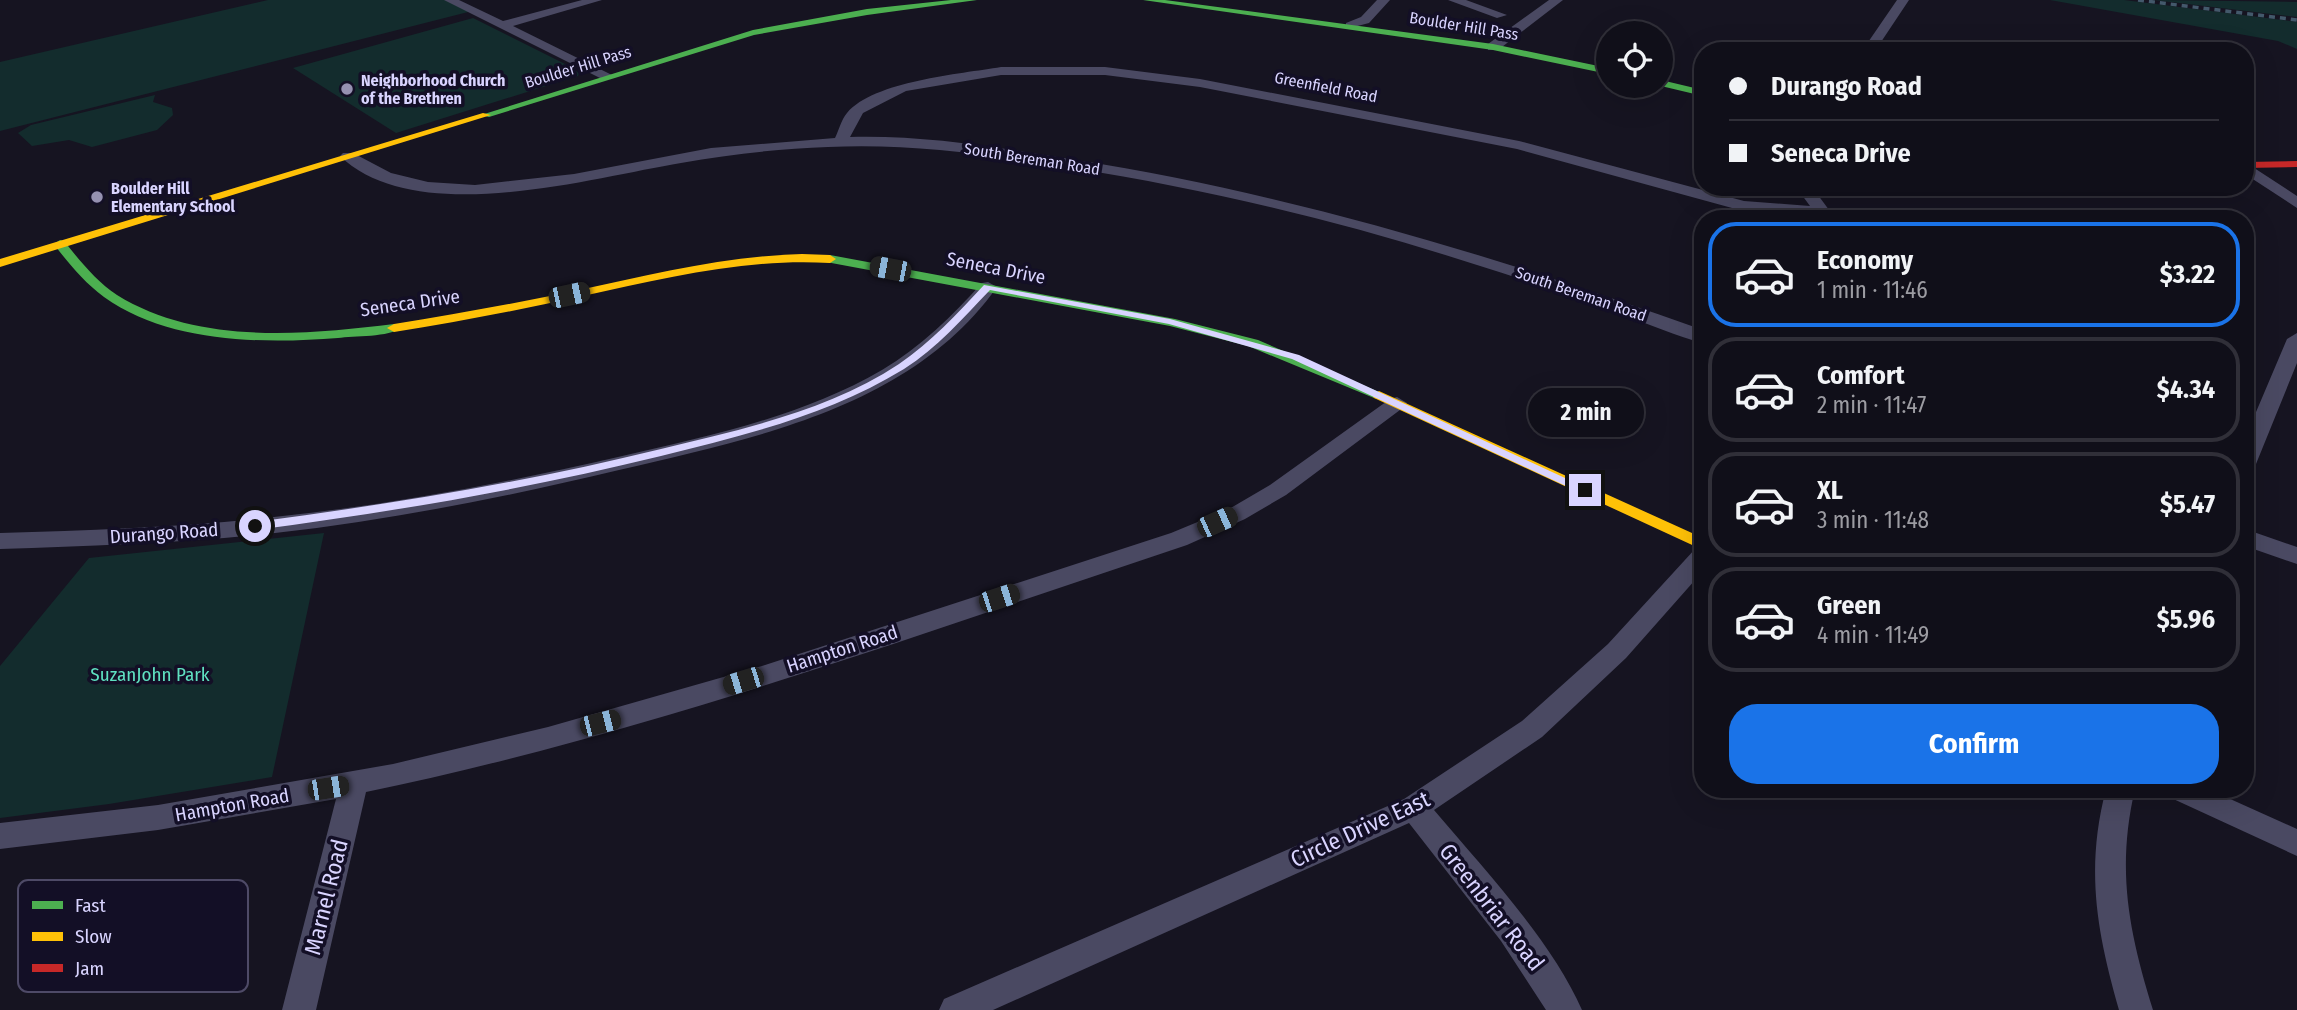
<!DOCTYPE html>
<meta charset="utf-8">
<style>
body{margin:0;font-family:"Fira Sans Condensed",sans-serif;background:#1e1d26;color:#f1f3f6;height:100vh;display:flex;flex-direction:column;font-size:26px;white-space:nowrap}
*{box-sizing:border-box;margin:0}
p{font-size:23px;color:#9c9ca2}
.icon{flex:none;width:38px;height:38px;fill:none;stroke:currentColor;stroke-width:2;stroke-linecap:round;stroke-linejoin:round}
.map{position:relative;flex:1;overflow:hidden}
.panel{position:absolute;left:1694px;top:210px;width:560px;height:588px;display:flex;flex-direction:column;background:#100f19;border-radius:28px;box-shadow:0 7px 28px #0002,0 0 0 2px #302f38}
.panel>*{flex:none}
.banner{position:absolute;left:1694px;top:42px;width:560px;height:154px;border-radius:28px;box-shadow:0 7px 28px #0002,0 0 0 2px #302f38;display:grid;align-content:center;height:154px;padding:0 35px;background:#100f19}
.tools{position:absolute;left:1596px;top:21px;display:grid;gap:14px}
.tools a{display:grid;place-items:center;width:77px;height:77px;border-radius:50%;background:#100f19;box-shadow:0 7px 28px #0002,0 0 0 2px #302f38;font-size:35px}
.end{position:absolute;width:32px;height:32px;margin:-16px;border:9px solid #d9d4ff;background:#111;box-shadow:0 0 0 4px #111}
.from{border-radius:50%}
.bubble{position:absolute;height:49px;border-radius:24px;background:#100f19;box-shadow:0 7px 28px #0002,0 0 0 2px #302f38;font-size:23px;font-weight:700;line-height:49px;text-align:center}
.car{position:absolute;width:21px;height:42px;margin:-21px -10px;border-radius:9px;box-shadow:0 0 5px 2px #0007;background:linear-gradient(#222 24%,#8ab4d8 0 40%,#222 0 76%,#8ab4d8 0 86%,#222 0)}
.banner b{display:flex;align-items:center;gap:24px;height:66px;font-size:26px}
.banner b+b{border-top:2px solid #302f38}
.banner i{width:18px;height:18px;background:#f1f3f6}
ul{padding:12px 0 0;list-style:none}
li{display:flex;align-items:center;gap:21px;height:105px;margin:0 14px 10px;padding:0 21px;border:4px solid #302f38;border-radius:28px}
li div{flex:1}
li b{display:block;font-size:26px}
li em{font-style:normal;font-weight:700}
li.selected{border-color:#1a73e8}
li>.icon{width:63px;height:63px;stroke-width:1.5}
.button{display:flex;gap:14px;margin-top:auto;padding:14px 35px}
.button a{flex:1;height:80px;border-radius:28px;background:#1a73e8;color:#fff;font-size:28px;font-weight:700;line-height:80px;text-align:center}
.map>svg:first-child{display:block}
</style>
<div class="map">
<svg width="2297" height="1010" viewBox="0 0 2297 1010">
<rect width="100%" height="100%" fill="#161421"/>
<path fill="#132c2d" d="M 268,0 L 446,0 L 472,11 L 0,131 L 0,62 Z
M 2050,0 L 2124,0 L 2297,22 L 2297,49 L 2278,41 Z
M 2154,0 L 2297,2 L 2297,17 Z
M 473,18 L 571,67 L 579,73 L 578,76 L 396,133 L 293,68 Z
M 155,95 L 153,102 L 172,108 L 173,115 L 157,130 L 92,147 L 69,140 L 32,146 L 18,133 L 31,125 Z
M 324,533 L 272,777 L 109,804 L 0,818 L 0,666 L 89,558 Z"/>
<g fill="none" stroke-linecap="round" stroke-linejoin="round">
<path fill="#4a4962" fill-rule="evenodd" d="M 444,0 L 459,0 L 503,21 L 582,0 L 602,0 L 513,26 L 614,76 L 602,79 Z
M 1377,0 L 1390,0 L 1369,23 L 1346,29 L 1346,23 L 1361,17 Z
M 1448,0 L 1466,0 L 1507,15 L 1497,18 Z
M 1549,0 L 1563,0 L 1498,50 L 1488,50 L 1488,44 Z
M 1897,0 L 1909,0 L 1875,51 L 1862,51 Z
M 1001,67 L 1105,67 L 1200,79 L 1519,141 L 1744,201 L 1810,206 L 1796,187 L 1812,187 L 1835,218 L 1743,211 L 1517,149 L 1200,87 L 1105,75 L 1001,75 L 906,91 L 863,113 L 850,137 C 927,135 1001,148 1076,160 C 1292,194 1498,257 1703,330 L 1703,343 C 1676,336 1649,324 1623,315 C 1574,297 1526,280 1477,265 C 1344,222 1210,190 1073,168 C 991,155 911,143 828,147 C 779,149 730,154 681,163 C 590,178 416,229 340,156 L 343,153 L 353,153 L 391,173 L 428,182 L 475,185 L 574,174 L 711,148 L 835,138 C 839,130 841,120 847,113 C 874,81 960,74 1001,67 Z
M 2245,162 L 2297,196 L 2297,208 L 2245,174 Z
M 988,282 L 997,287 C 911,408 754,438 619,470 C 506,497 391,520 275,533 C 184,543 92,546 0,549 L 0,533 C 92,530 183,527 274,517 C 390,505 504,483 618,457 C 708,436 801,417 882,370 C 921,347 952,316 982,283 Z
M 2297,333 L 2297,363 L 2256,464 L 2245,471 L 2245,438 L 2287,339 Z
M 1397,397 L 1407,403 L 1404,407 L 1286,495 L 1245,519 L 1187,545 C 916,635 647,734 366,792 L 316,1010 L 282,1010 L 336,799 L 158,830 L 0,849 L 0,823 L 158,805 L 393,764 L 548,727 L 762,666 L 1171,533 L 1229,509 L 1270,485 L 1390,399 Z
M 2245,529 L 2297,547 L 2297,564 L 2245,546 Z
M 1703,547 L 1703,571 L 1626,658 L 1542,737 L 1434,810 C 1483,868 1552,941 1582,1010 L 1546,1010 L 1501,941 L 1409,823 L 993,1010 L 939,1010 L 944,999 L 1404,799 L 1522,721 L 1608,644 L 1695,549 Z
M 2106,789 L 2135,789 C 2116,870 2129,932 2153,1010 L 2119,1010 C 2097,932 2085,870 2106,789 Z
M 2165,789 L 2208,789 L 2297,829 L 2297,856 L 2169,797 Z"/>
<path fill="#4caf50" fill-rule="evenodd" d="M 951,0 L 977,0 L 867,15 L 754,35 L 489,117 L 481,115 L 753,30 L 867,9 Z
M 1143,0 L 1165,0 L 1493,44 L 1608,68 L 1608,74 L 1493,50 Z
M 1661,80 L 1703,90 L 1703,96 L 1661,86 Z
M 60,240 L 64,241 C 80,261 96,281 117,295 C 198,345 304,335 394,324 L 401,328 C 390,337 353,336 338,338 C 262,344 168,343 104,297 C 85,283 70,265 56,247 L 54,244 Z
M 830,255 L 1175,319 L 1258,340 L 1386,395 L 1379,399 L 1374,398 L 1248,346 L 1170,326 L 826,262 L 824,259 Z"/>
<path fill="#ffc107" fill-rule="evenodd" d="M 483,113 L 491,115 L 0,267 L 0,259 Z
M 802,254 L 830,255 L 836,259 L 830,263 C 746,258 665,278 583,296 C 520,310 457,322 394,332 L 387,328 L 394,324 C 456,314 518,303 579,290 C 653,274 726,256 802,254 Z
M 1379,391 L 1703,538 L 1703,550 L 1374,398 L 1372,395 Z"/>
<path fill="#c62828" fill-rule="evenodd" d="M 2297,161 L 2297,167 L 2245,168 L 2245,162 Z"/>
<path stroke="#43596b" stroke-width="3.5" stroke-dasharray="6 5" stroke-linecap="butt" d="M 2138,0 L 2297,20"/>
</g>
<path fill="#d9d4ff" d="M 984,285 L 1170,319 L 1299,355 L 1591,490 L 1581,493 L 1292,359 L 1169,324 L 990,290 C 963,318 937,348 904,369 C 829,415 745,435 661,456 C 527,489 392,512 255,530 L 249,526 L 255,522 C 392,504 527,482 661,449 C 742,429 828,411 899,364 C 931,342 957,314 984,285 Z"/>
<g fill="#9591b1" stroke="#130f26" stroke-width="2.5">
<circle cx="347" cy="89" r="7"/>
<circle cx="97" cy="197" r="7"/>
</g>
<g text-anchor="middle" dominant-baseline="central" stroke-width="7" stroke-linejoin="round" paint-order="stroke">
<g font-size="16" fill="#d9d4ff" stroke="#130f26">
<text transform="translate(1464 26) rotate(9)">Boulder Hill Pass</text>
<text transform="translate(578 67) rotate(-17)">Boulder Hill Pass</text>
<text transform="translate(1326 87) rotate(11)">Greenfield Road</text>
<text transform="translate(1032 159) rotate(9)">South Bereman Road</text>
<text transform="translate(1581 294) rotate(19)">South Bereman Road</text>
</g>
<g font-size="16" font-weight="bold" fill="#d9d4ff" stroke="#130f26" text-anchor="start">
<text x="361" y="80">Neighborhood Church<tspan x="361" dy="18">of the Brethren</tspan></text>
<text x="111" y="188">Boulder Hill<tspan x="111" dy="18">Elementary School</tspan></text>
</g>
<g font-size="19" fill="#d9d4ff" stroke="#130f26">
<text transform="translate(996 268) rotate(11)">Seneca Drive</text>
<text transform="translate(410 303) rotate(-8)">Seneca Drive</text>
<text transform="translate(164 533) rotate(-4)">Durango Road</text>
<text transform="translate(842 649) rotate(-18)">Hampton Road</text>
<text transform="translate(232 805) rotate(-10)">Hampton Road</text>
</g>
<g font-size="19" fill="#5fe0c0" stroke="#130f26">
<text x="150" y="674">SuzanJohn Park</text>
</g>
<g font-size="23" fill="#d9d4ff" stroke="#130f26">
<text transform="translate(1360 829) rotate(-25)">Circle Drive East</text>
<text transform="translate(326 897) rotate(-76)">Marnel Road</text>
<text transform="translate(1492 907) rotate(52)">Greenbriar Road</text>
</g>
</g>
<rect x="18" y="880" width="230" height="112" rx="10" fill="#130f26" stroke="#4e4a67" stroke-width="2"/>
<rect x="32" y="901" width="31" height="8" fill="#4caf50"/>
<rect x="32" y="932" width="31" height="9" fill="#ffc107"/>
<rect x="32" y="964" width="31" height="8" fill="#c62828"/>
<g font-size="19" fill="#d9d4ff">
<text x="75" y="912">Fast</text>
<text x="75" y="943">Slow</text>
<text x="75" y="975">Jam</text>
</g>
</svg>
<div class="tools">
<a><svg class="icon" aria-label="locate" viewBox="0 0 24 24"><circle cx="12" cy="12" r="6"/><path d="M12 2v4M12 18v4M2 12h4M18 12h4"/></svg></a>
</div>
<i class="end from" style="left:255px;top:526px"></i>
<i class="end" style="left:1585px;top:490px"></i>
<div class="bubble" style="left:1528px;top:388px;width:116px">2 min</div>
<i class="car" style="left:890px;top:269px;rotate:281deg"></i>
<i class="car" style="left:569px;top:295px;rotate:78deg"></i>
<i class="car" style="left:1217px;top:522px;rotate:66deg"></i>
<i class="car" style="left:999px;top:598px;rotate:72deg"></i>
<i class="car" style="left:743px;top:681px;rotate:253deg"></i>
<i class="car" style="left:600px;top:723px;rotate:76deg"></i>
<i class="car" style="left:328px;top:788px;rotate:81deg"></i>
<div class="banner">
<b><i class="from"></i>Durango Road</b>
<b><i></i>Seneca Drive</b>
</div>
<section class="panel">
<ul>
<li class="selected"><svg class="icon" aria-label="car" viewBox="0 0 24 24"><path d="M5 17H2v-5l4-1 3-4h7l3 4 3 1v5h-3M9 17h6M6 11h13"/><circle cx="7" cy="17" r="2"/><circle cx="17" cy="17" r="2"/></svg><div><b>Economy</b><p>1 min · 11:46</p></div><em>$3.22</em></li>
<li><svg class="icon" aria-label="car" viewBox="0 0 24 24"><path d="M5 17H2v-5l4-1 3-4h7l3 4 3 1v5h-3M9 17h6M6 11h13"/><circle cx="7" cy="17" r="2"/><circle cx="17" cy="17" r="2"/></svg><div><b>Comfort</b><p>2 min · 11:47</p></div><em>$4.34</em></li>
<li><svg class="icon" aria-label="car" viewBox="0 0 24 24"><path d="M5 17H2v-5l4-1 3-4h7l3 4 3 1v5h-3M9 17h6M6 11h13"/><circle cx="7" cy="17" r="2"/><circle cx="17" cy="17" r="2"/></svg><div><b>XL</b><p>3 min · 11:48</p></div><em>$5.47</em></li>
<li><svg class="icon" aria-label="car" viewBox="0 0 24 24"><path d="M5 17H2v-5l4-1 3-4h7l3 4 3 1v5h-3M9 17h6M6 11h13"/><circle cx="7" cy="17" r="2"/><circle cx="17" cy="17" r="2"/></svg><div><b>Green</b><p>4 min · 11:49</p></div><em>$5.96</em></li>
</ul>
<div class="button"><a>Confirm</a></div>
</section>
</div>
